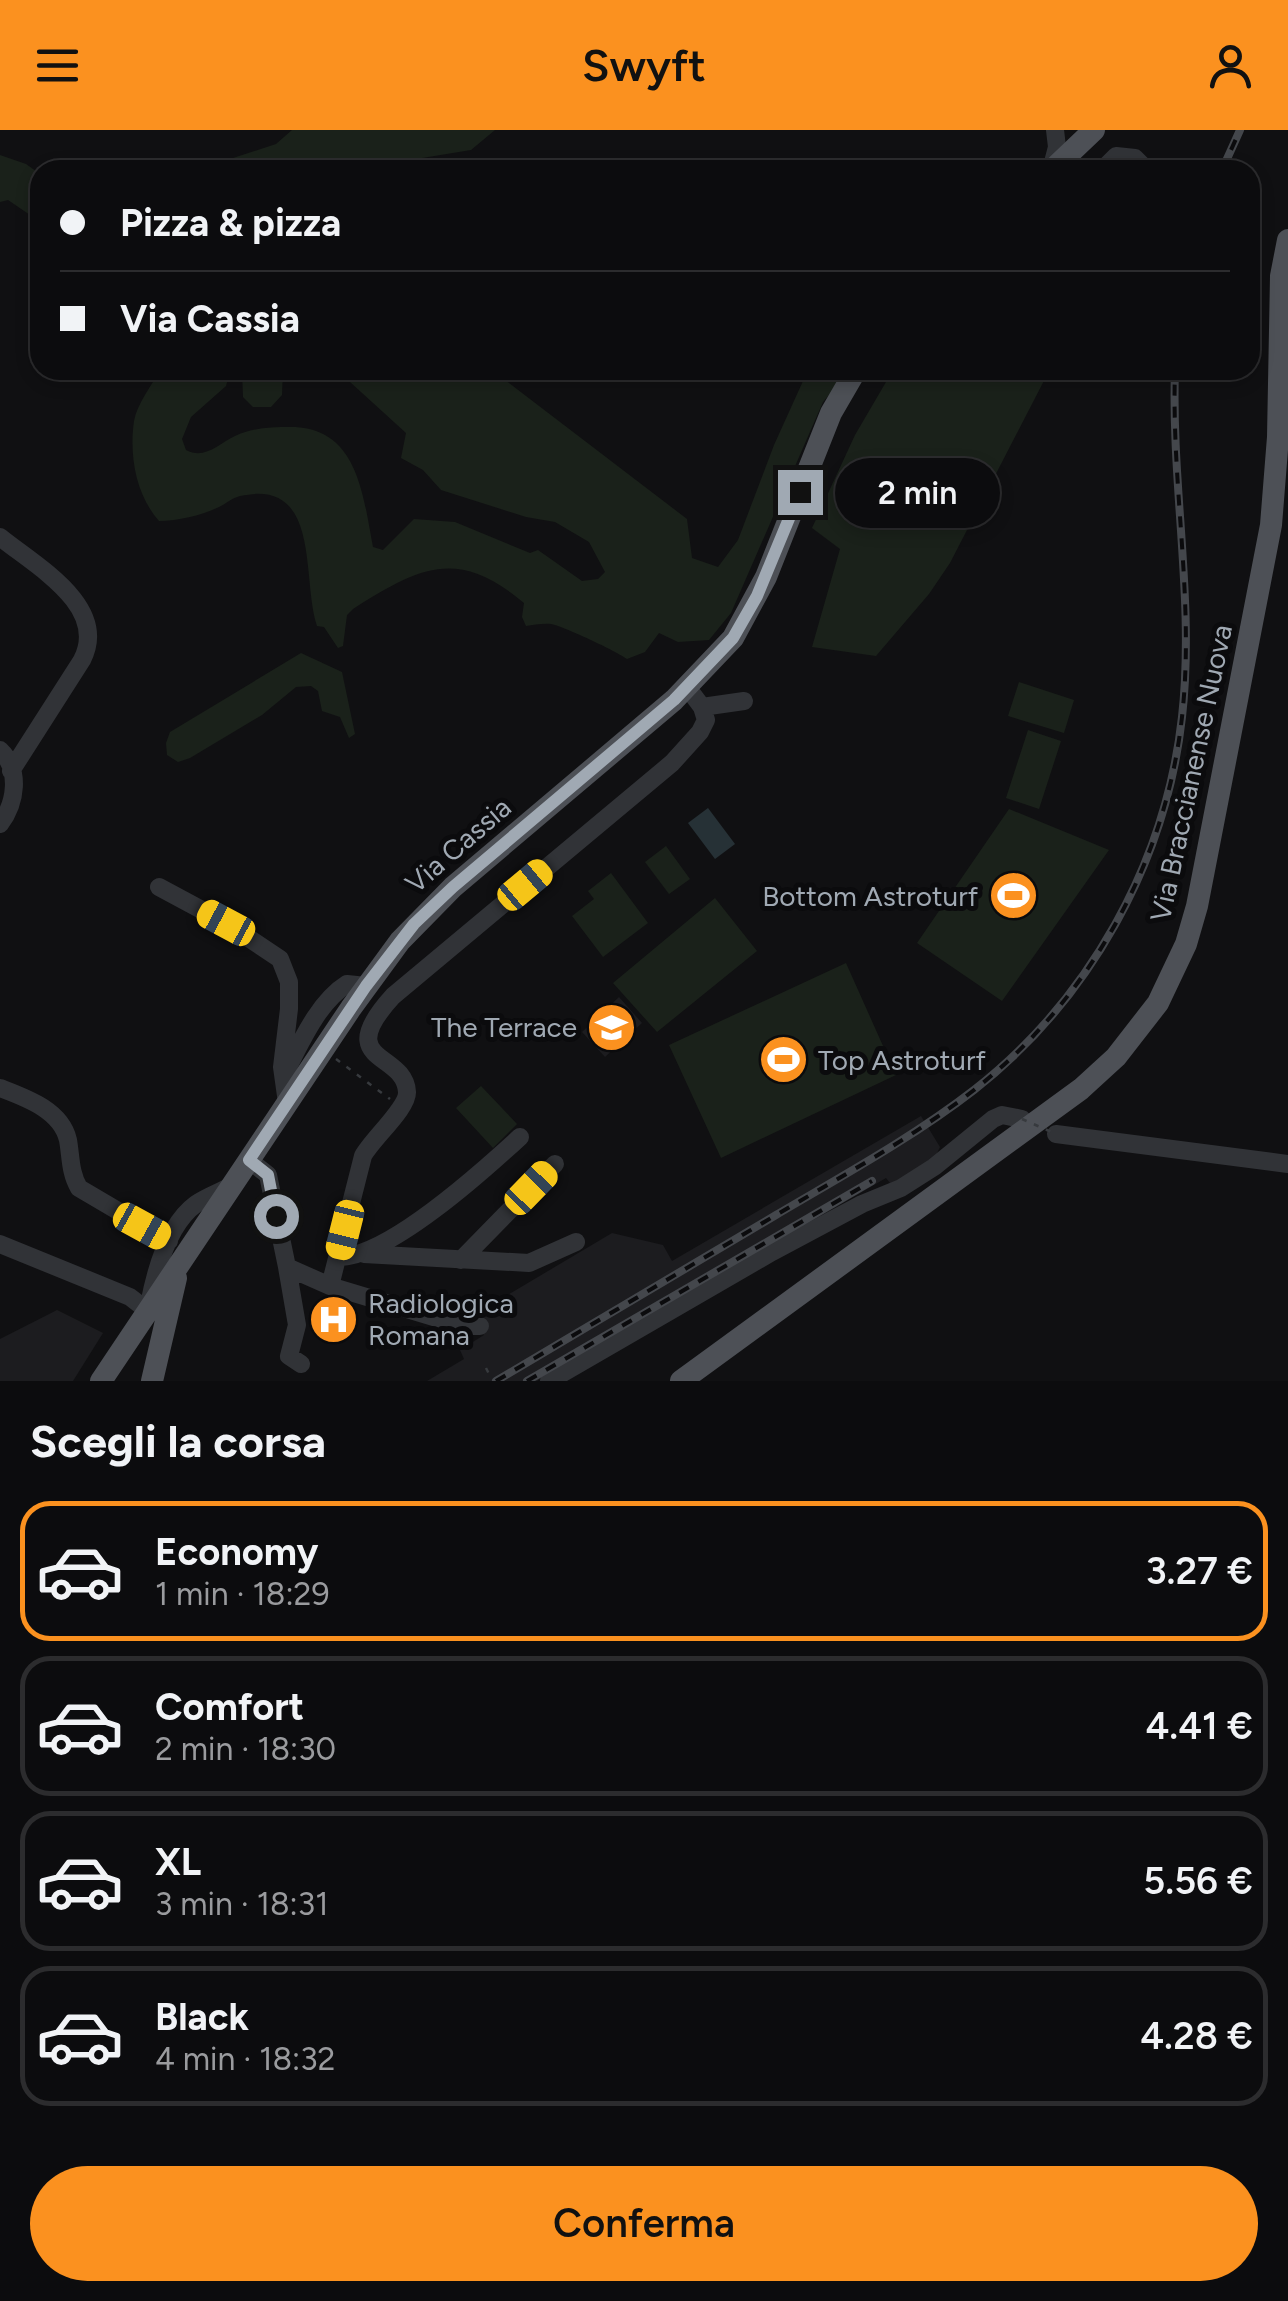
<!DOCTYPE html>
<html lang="it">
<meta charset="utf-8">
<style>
body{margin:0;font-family:Figtree,sans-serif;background:#151517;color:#f1f3f6;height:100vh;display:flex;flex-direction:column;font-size:38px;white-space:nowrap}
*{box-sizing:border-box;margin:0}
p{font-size:32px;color:#9a9b9e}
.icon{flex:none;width:55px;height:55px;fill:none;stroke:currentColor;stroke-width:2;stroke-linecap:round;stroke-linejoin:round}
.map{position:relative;height:1251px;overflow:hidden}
.sheet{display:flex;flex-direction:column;background:#0c0c0e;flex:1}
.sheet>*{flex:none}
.banner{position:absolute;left:30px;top:30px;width:1230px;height:220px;border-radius:30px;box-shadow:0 5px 15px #0003,0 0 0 2px #2c2c2e;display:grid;align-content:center;height:220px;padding:0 30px;background:#0c0c0e}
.end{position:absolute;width:45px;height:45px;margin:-22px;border:12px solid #a0a9b3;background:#111;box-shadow:0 0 0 5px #111}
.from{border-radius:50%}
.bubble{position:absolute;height:70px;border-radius:35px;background:#0c0c0e;box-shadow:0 5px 15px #0003,0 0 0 2px #2c2c2e;font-size:32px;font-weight:600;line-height:70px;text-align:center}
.car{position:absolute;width:30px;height:60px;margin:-30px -15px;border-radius:12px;box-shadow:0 0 8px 2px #0007;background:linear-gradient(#f5c518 24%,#345 0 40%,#f5c518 0 76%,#345 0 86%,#f5c518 0)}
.banner b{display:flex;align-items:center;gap:35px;height:95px;font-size:38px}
.banner b+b{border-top:2px solid #2c2c2e}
.banner i{width:25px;height:25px;background:#f1f3f6}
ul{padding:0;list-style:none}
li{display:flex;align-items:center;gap:30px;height:140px;margin:0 20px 15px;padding:0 10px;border:5px solid #2c2c2e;border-radius:30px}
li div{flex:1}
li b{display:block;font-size:38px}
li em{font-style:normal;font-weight:600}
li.on{border-color:#fb911f}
li>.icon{width:90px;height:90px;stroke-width:1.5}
h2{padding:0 30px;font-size:45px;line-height:120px}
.action{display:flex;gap:20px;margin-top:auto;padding:20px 30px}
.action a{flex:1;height:115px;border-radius:60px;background:#fb911f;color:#111;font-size:40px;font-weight:600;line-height:115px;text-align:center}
header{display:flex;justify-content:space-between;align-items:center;height:130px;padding:0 30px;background:#fb911f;color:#111;font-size:45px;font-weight:600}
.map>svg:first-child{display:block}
</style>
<header><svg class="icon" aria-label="menu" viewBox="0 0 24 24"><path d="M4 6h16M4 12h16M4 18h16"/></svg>Swyft<svg class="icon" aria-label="person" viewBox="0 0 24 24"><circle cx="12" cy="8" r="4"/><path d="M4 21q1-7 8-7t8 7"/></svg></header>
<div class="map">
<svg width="1288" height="1251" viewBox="0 0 1288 1251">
<rect width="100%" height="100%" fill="#101012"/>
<path fill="#1c1c1f" d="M 619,867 L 642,893 L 605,927 L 582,902 Z
M 921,986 L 940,1017 L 931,1035 L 900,1050 L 890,1053 L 886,1048 L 537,1251 L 427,1251 L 464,1229 L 460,1220 L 484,1205 L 474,1185 L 612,1103 L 663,1115 L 672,1131 Z
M 57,1180 L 103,1203 L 73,1251 L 0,1251 L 0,1209 Z"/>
<path fill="#1a211a" d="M 292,0 L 495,0 L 471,20 L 349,40 L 219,40 L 227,30 L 276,14 Z
M 0,25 L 26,34 L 40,44 L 40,97 L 33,87 L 8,70 L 0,72 Z
M 160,240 L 230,240 L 226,256 L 191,287 L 182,309 L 186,320 C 205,330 218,314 235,306 C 251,298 271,297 289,297 C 358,296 363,365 373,417 L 383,420 L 414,389 L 455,392 L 530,423 L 538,420 L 582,451 L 598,449 L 605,442 L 589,412 L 555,392 L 526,387 L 441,360 L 423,340 L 401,328 L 406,303 L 350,252 L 329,240 L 492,240 L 687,389 L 692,428 L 718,437 L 738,410 L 774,315 L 808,240 L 850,240 L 823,272 L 731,483 L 709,510 L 678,512 L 659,503 L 645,522 L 627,529 C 618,522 561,495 551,494 C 544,493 533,495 526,496 L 522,487 L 524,473 C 457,417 420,437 353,479 L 347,485 L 343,516 L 338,518 L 324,497 L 317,496 C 301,448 322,348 240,366 C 232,368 227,373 219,377 C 202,385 179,391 159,391 C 136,365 129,326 134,291 C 137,274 152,255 160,240 Z
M 242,240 L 283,240 L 282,265 L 271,277 L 253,277 L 243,267 Z
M 893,240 L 1049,241 L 950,433 L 929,464 L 876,526 L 812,517 L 840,419 L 812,398 L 855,305 Z
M 301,523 L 342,542 L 355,604 L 349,608 L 340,587 L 322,581 L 318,561 L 311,556 L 296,557 L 262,585 L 190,628 L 178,632 L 167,625 L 166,613 L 170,602 Z
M 1019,552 L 1074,570 L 1064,603 L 1008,586 Z
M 1028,600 L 1061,611 L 1039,679 L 1006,668 Z
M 1009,679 L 1109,720 L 1002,871 L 917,813 Z
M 666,716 L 690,749 L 669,764 L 645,732 Z
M 611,743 L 648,793 L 603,827 L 572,786 L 594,769 L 588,761 Z
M 715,768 L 757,821 L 657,902 L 613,853 Z
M 846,833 L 896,945 L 721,1028 L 669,915 Z
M 481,956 L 517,994 L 493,1018 L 456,978 Z"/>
<path fill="#263136" d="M 708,678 L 735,714 L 715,729 L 688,693 Z"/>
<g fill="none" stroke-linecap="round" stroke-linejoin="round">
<path stroke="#373a3e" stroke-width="2.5" stroke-dasharray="5 8" stroke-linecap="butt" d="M 336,929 L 390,969
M 486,1238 L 489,1244"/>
<path stroke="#313337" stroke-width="18" d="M 1051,40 L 1057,17 L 1055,0
M 1102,40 L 1116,26 L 1135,28 L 1147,40
M 0,407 C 34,435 110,476 82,530 L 11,641
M 702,577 L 744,571
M 0,620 C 21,640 16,673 0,694
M 159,757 L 226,793 L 280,829 L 289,852 L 289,879 L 282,937 L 287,973
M 285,943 C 300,914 318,872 347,854 L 366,856
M 0,958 C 26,968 61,980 68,1010 C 71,1027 70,1043 79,1058 L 169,1111
M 1056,1004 L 1288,1034
M 249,1030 L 268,1045 L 287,1137 L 330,1156 L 463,1196 L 480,1196
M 0,1114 L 130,1167 L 148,1181
M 364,1124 L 529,1133 L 576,1112
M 338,1127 C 387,1128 483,1041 520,1007
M 461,1130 L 555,1034
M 287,1137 L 297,1195 L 289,1226 L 301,1234
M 330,1156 L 363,1026 C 372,1009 408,978 407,962 C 405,921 331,934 393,866 L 672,633 L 700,602 L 706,590 L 702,577 L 687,557
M 149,1175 C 155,1143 167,1095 196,1074 C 206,1067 220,1062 231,1056
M 549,1251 L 772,1122 L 862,1074 L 901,1058 L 934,1037 L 993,989 L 1002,985 L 1022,989"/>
<path stroke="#4d5056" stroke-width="22" d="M 1052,40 L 1094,0
M 101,1251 L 351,878 L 400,811 L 453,757 L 674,570 L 733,508 L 766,447 L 831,283 L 856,240
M 152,1251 L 176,1148
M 681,1251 L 1081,959 L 1116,927 L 1158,873 L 1186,814 L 1197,776 L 1271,395 L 1278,307 L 1281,146 L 1288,110"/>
<defs>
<path id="rail" d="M 1222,40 L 1240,0
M 496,1251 C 589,1196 682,1141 776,1085 C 842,1046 912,1008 974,960 C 1089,870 1166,733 1182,587 C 1195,471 1171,356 1175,240
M 527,1251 L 872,1051"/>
</defs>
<use href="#rail" stroke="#44474c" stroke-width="8"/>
<use href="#rail" stroke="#0b0b0d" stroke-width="4" stroke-dasharray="11" stroke-linecap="butt"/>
<path stroke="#373a3e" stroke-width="2.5" stroke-dasharray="5 8" stroke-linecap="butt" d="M 1022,989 L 1056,1004"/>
</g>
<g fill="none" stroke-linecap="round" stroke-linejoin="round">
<path stroke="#a0a9b3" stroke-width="12" d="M 276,1086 L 268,1045 L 249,1030 L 366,856 L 414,794 L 453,757 L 674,570 L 733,508 L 757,466 L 800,362"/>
</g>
<defs>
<symbol id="stadium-disc" viewBox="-11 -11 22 22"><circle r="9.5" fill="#fb911f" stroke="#0b0b0d"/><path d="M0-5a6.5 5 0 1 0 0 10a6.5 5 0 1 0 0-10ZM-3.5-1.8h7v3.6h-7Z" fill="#fff"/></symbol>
<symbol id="school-disc" viewBox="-11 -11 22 22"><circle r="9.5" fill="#fb911f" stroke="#0b0b0d"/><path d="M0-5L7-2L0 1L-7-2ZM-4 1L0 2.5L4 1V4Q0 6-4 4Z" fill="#fff"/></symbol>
<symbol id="hospital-disc" viewBox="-11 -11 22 22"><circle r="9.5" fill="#fb911f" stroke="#0b0b0d"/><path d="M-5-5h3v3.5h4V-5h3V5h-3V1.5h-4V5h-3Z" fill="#fff"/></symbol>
</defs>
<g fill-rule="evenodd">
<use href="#stadium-disc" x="986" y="738" width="55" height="55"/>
<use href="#school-disc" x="584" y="870" width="55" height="55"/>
<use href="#stadium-disc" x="756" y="902" width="55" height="55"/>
<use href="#hospital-disc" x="306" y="1162" width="55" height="55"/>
</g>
<g text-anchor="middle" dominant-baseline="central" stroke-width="10" stroke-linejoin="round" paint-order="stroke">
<g font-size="28" fill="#a0a9b3" stroke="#0b0b0d">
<text transform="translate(1191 643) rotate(-78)">Via Braccianense Nuova</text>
<text transform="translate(458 715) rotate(-41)">Via Cassia</text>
</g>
<g font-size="28" fill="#a0a9b3" stroke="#0b0b0d" text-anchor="end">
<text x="978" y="766">Bottom Astroturf</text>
<text x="577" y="897">The Terrace</text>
<text x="818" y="930" text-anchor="start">Top Astroturf</text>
<text x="368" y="1173" text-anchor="start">Radiologica<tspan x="368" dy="32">Romana</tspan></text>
</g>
</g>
</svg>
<i class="end from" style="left:276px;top:1086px"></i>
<i class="end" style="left:800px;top:362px"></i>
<div class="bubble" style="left:835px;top:328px;width:165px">2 min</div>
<i class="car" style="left:525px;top:755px;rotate:50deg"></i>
<i class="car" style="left:226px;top:793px;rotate:298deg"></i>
<i class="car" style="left:531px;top:1058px;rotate:44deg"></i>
<i class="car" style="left:142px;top:1096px;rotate:119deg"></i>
<i class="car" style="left:345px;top:1100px;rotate:194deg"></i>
<div class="banner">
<b><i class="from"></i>Pizza &amp; pizza</b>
<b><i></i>Via Cassia</b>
</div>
</div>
<section class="sheet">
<h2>Scegli la corsa</h2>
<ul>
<li class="on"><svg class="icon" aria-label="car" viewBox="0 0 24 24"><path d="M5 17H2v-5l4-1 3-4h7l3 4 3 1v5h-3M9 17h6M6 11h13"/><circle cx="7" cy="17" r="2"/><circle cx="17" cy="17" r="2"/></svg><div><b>Economy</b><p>1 min · 18:29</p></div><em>3.27 €</em></li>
<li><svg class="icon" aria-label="car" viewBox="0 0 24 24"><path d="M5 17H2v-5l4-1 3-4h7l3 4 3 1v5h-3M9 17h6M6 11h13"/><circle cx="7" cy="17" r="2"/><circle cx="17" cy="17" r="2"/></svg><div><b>Comfort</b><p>2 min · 18:30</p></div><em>4.41 €</em></li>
<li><svg class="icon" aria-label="car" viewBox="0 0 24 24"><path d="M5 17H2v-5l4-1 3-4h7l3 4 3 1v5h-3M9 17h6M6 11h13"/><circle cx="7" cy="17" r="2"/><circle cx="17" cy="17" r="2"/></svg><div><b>XL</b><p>3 min · 18:31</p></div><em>5.56 €</em></li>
<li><svg class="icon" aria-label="car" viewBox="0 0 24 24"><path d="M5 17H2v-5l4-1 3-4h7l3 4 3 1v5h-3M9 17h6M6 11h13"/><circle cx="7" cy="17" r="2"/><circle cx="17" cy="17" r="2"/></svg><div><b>Black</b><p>4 min · 18:32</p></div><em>4.28 €</em></li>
</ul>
<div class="action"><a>Conferma</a></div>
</section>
